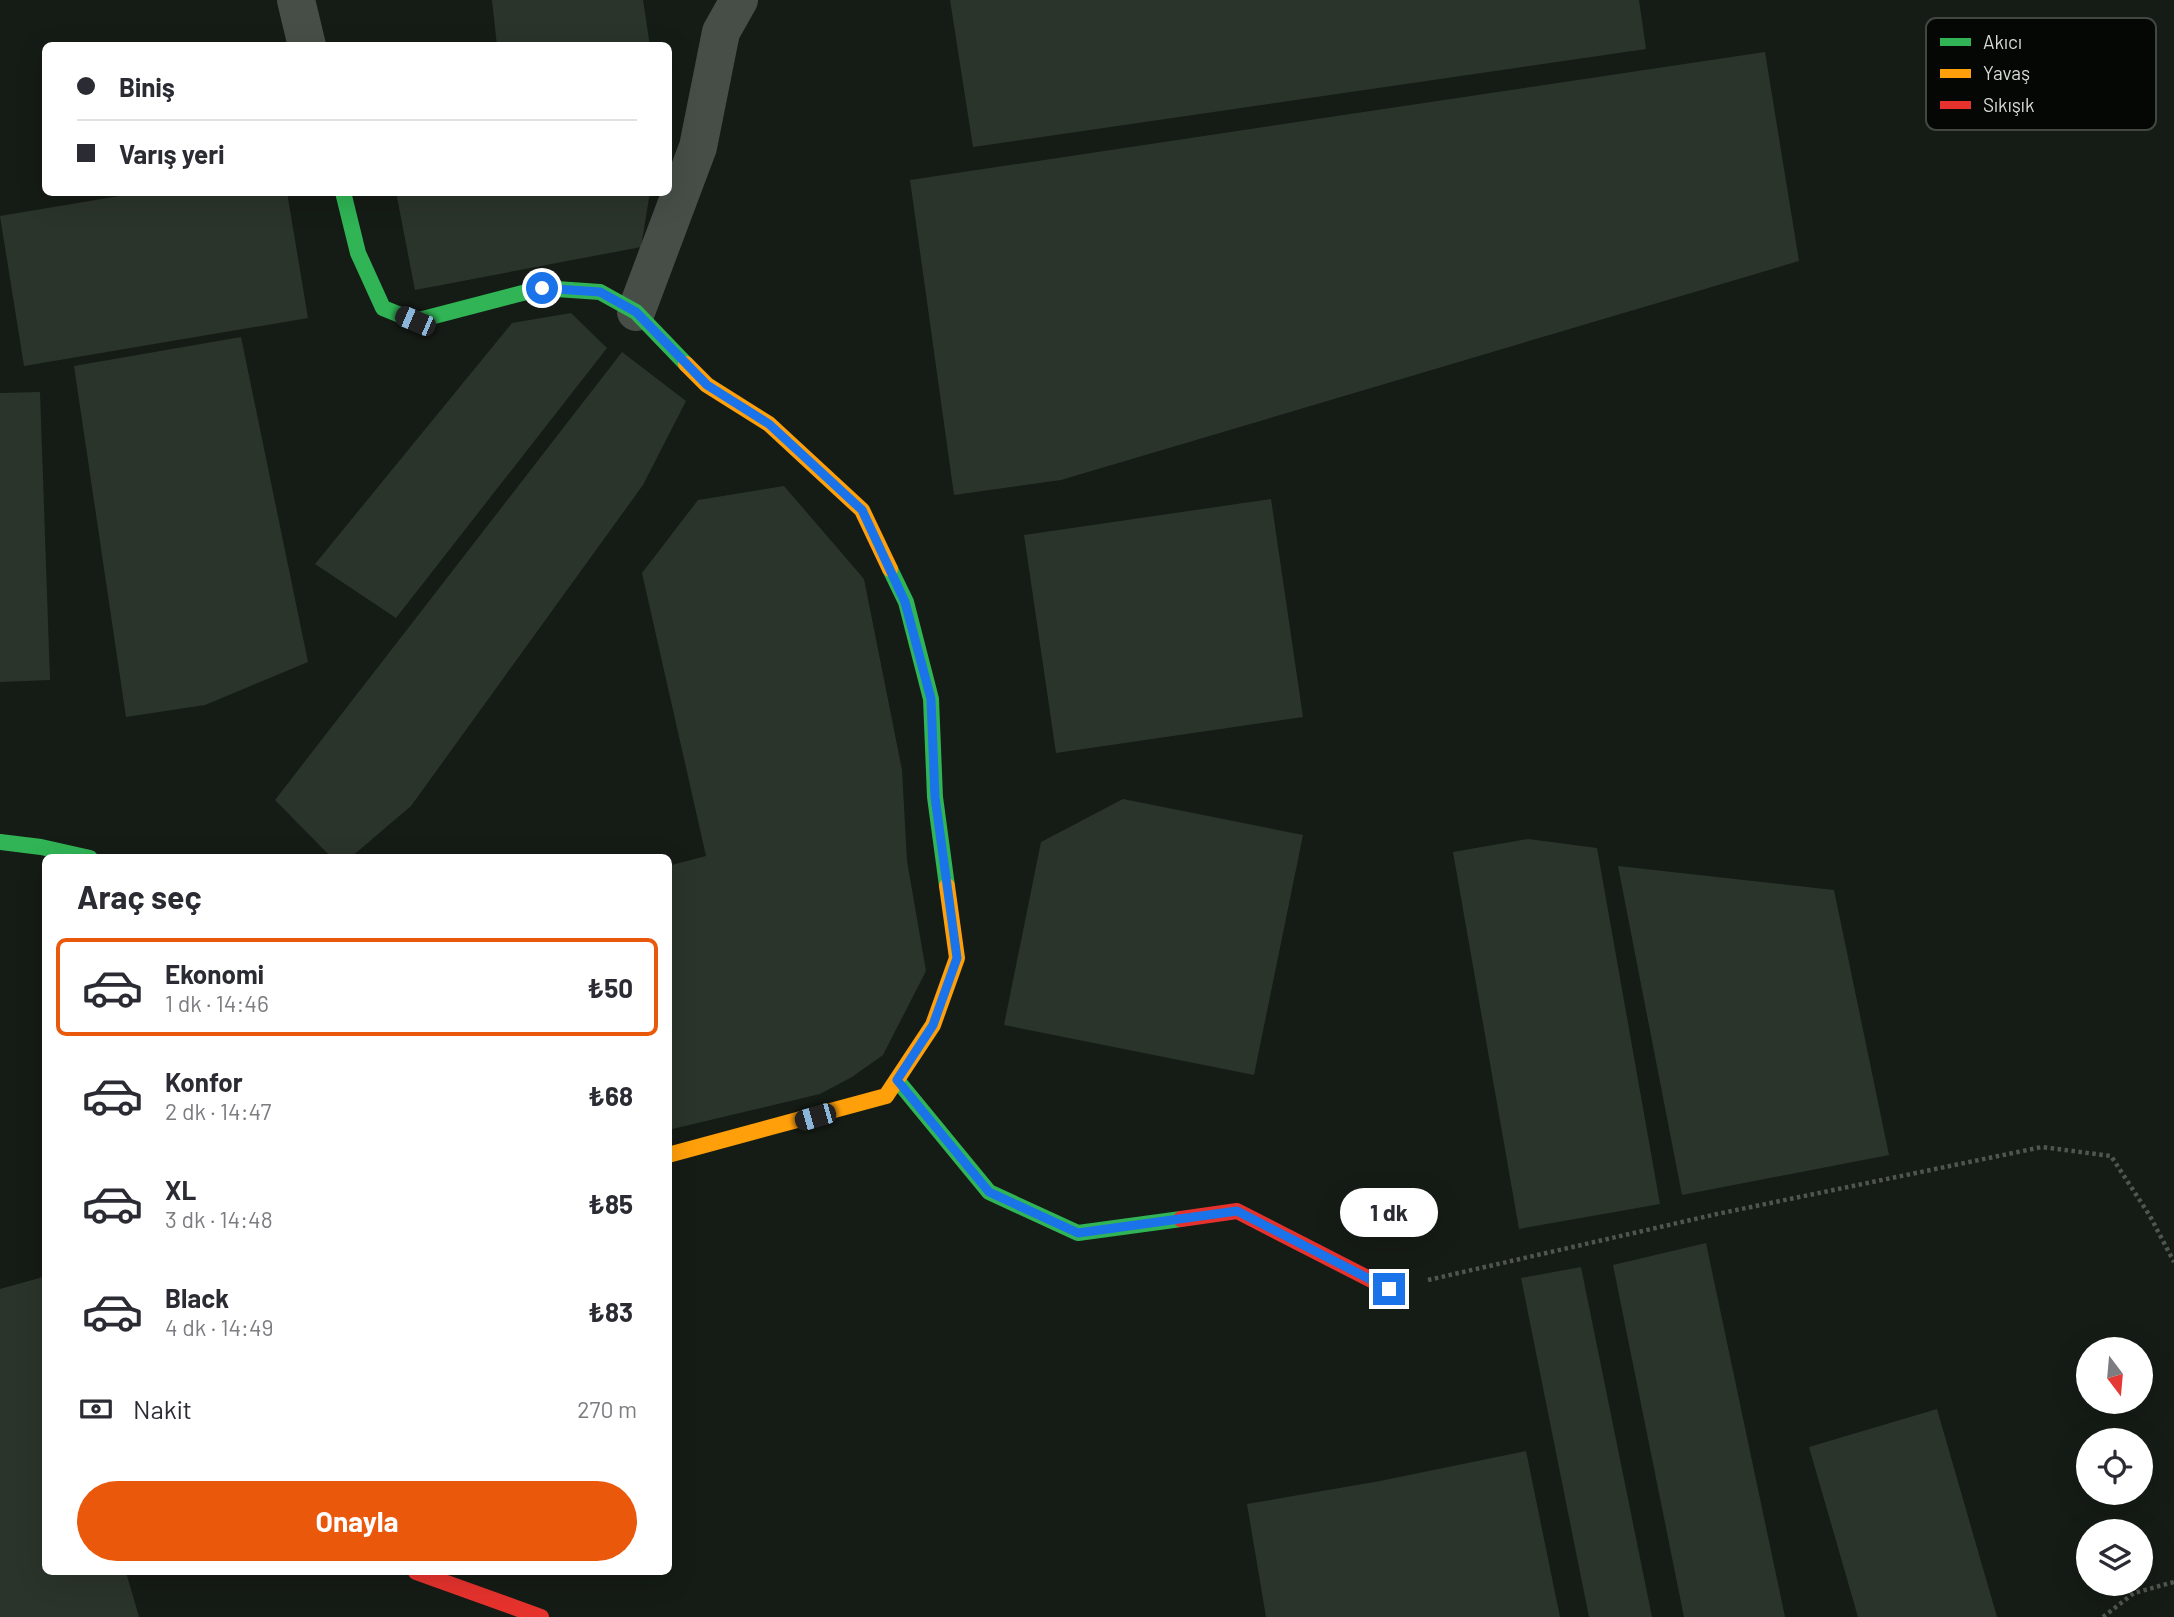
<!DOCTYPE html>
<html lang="tr">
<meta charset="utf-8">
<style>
body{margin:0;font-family:Barlow,sans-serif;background:#f7f7f7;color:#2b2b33;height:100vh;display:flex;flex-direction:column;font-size:26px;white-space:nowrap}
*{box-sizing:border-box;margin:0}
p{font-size:23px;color:#7c7c81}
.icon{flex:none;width:38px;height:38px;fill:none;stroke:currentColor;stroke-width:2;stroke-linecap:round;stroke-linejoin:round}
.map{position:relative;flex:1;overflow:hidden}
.side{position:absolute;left:42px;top:854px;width:630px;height:721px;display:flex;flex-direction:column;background:#fff;border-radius:10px;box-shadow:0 7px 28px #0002}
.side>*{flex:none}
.guide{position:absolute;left:42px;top:42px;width:630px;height:154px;border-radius:10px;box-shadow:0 7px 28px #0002;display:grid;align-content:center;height:154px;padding:0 35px;background:#fff}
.needle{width:46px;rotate:164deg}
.buttons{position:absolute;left:2076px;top:1337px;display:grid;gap:14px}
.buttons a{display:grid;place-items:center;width:77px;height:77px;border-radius:50%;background:#fff;box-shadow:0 7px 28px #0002;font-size:35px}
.end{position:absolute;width:32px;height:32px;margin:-16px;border:9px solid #1a73e8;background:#fff;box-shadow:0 0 0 4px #fff}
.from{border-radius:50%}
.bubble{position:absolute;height:49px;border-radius:24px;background:#fff;box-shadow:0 7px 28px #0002;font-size:23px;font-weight:700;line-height:49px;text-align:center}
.car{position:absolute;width:21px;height:42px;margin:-21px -10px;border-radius:9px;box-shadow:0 0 5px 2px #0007;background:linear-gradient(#222 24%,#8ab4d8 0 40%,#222 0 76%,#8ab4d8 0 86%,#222 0)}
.guide b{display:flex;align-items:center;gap:24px;height:66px;font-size:26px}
.guide b+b{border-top:2px solid #e1e1e2}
.guide i{width:18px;height:18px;background:#2b2b33}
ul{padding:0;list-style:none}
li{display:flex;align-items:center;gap:21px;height:98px;margin:0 14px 10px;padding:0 21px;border:4px solid transparent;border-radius:10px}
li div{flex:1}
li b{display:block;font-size:26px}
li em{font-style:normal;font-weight:700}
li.active{border-color:#ea580c}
li>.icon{width:63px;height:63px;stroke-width:1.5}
h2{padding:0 35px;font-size:32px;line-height:84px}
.pay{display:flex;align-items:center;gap:18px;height:77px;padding:0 35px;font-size:26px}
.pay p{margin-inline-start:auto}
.cta{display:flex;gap:14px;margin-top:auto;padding:14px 35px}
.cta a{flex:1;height:80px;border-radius:42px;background:#ea580c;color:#fff;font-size:28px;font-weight:700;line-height:80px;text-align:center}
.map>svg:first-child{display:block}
</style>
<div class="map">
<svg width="2174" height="1617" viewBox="0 0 2174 1617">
<rect width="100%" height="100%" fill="#151b15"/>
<path fill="#2b342b" d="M 492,0 L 643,0 L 650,46 L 497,46 Z
M 950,0 L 1639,0 L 1646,49 L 973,147 Z
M 1765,52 L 1799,261 L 1061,480 L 954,495 L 910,180 Z
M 143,192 L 287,192 L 308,318 L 24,366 L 0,216 Z
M 396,192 L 650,192 L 641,247 L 415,290 Z
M 571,313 L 607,348 L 396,618 L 315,564 L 512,323 Z
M 241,337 L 308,662 L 205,705 L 126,717 L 74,366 Z
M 622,352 L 686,401 L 643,485 L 411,806 L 350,858 L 332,858 L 275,800 Z
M 40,392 L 50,680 L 0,682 L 0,393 Z
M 784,486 L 864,579 L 902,770 L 907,861 L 926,971 L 883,1055 L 852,1077 L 820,1094 L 668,1130 L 668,866 L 706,856 L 642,573 L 698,500 Z
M 1271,499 L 1303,717 L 1056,753 L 1024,535 Z
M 1123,799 L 1303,835 L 1254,1075 L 1004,1025 L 1041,842 Z
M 1528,839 L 1597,848 L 1660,1204 L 1519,1229 L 1453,852 Z
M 1618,866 L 1834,890 L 1889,1155 L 1682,1195 Z
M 1706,1243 L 1785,1617 L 1684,1617 L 1613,1265 Z
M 1581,1267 L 1652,1617 L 1589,1617 L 1521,1278 Z
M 43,1277 L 46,1286 L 46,1572 L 126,1572 L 139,1617 L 0,1617 L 0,1289 Z
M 1937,1409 L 1997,1617 L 1858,1617 L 1809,1447 Z
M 1526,1451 L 1560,1617 L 1266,1617 L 1247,1504 L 1380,1481 Z"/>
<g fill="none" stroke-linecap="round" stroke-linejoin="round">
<path stroke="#505550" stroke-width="4.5" stroke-dasharray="3.5 3.5" stroke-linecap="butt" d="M 1428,1280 L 1717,1214 L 2042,1147 L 2111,1156 L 2150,1216 L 2174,1262
M 2103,1617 L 2134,1593 L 2174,1582"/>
<path stroke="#474e47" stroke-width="38" d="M 296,0 L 307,46
M 636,312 L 698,147 L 721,32 L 739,0"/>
<path stroke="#30b455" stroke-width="16" d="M 343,192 L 358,253 L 383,308 L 415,321 L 542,288 L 600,292 L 636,312 L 686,364
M 890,569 L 906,602 L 931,699 L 935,797 L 947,886
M 0,842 L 41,847 L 90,858
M 897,1080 L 989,1192 L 1078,1233 L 1181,1219"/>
<path stroke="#ff9f0a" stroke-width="16" d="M 686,364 L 707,385 L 769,424 L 862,510 L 890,569
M 668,1155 L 886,1096 L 933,1025 L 957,958 L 947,886"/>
<path stroke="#e5322d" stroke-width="16" d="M 1181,1219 L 1237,1211 L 1389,1289
M 416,1572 L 541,1617"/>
</g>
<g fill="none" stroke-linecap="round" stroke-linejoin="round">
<path stroke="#1a73e8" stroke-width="9" d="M 542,288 L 600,292 L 636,312 L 707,385 L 769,424 L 862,510 L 905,602 L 931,699 L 935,797 L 957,958 L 933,1025 L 897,1080 L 989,1192 L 1078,1233 L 1237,1211 L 1389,1289"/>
</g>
<rect x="1926" y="18" width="230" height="112" rx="10" fill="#040703" stroke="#434742" stroke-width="2"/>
<rect x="1940" y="38" width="31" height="8" fill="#30b455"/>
<rect x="1940" y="69" width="31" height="9" fill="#ff9f0a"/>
<rect x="1940" y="101" width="31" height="8" fill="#e5322d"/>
<g font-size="19" fill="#d5ddd4">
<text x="1983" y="49">Akıcı</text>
<text x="1983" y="80">Yavaş</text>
<text x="1983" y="112">Sıkışık</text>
</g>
</svg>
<div class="buttons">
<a><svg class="needle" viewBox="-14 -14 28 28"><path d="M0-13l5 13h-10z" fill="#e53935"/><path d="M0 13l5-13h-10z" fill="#7c7c81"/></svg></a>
<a><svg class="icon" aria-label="locate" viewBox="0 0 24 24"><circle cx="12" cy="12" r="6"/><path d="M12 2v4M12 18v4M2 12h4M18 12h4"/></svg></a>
<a><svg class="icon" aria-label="layers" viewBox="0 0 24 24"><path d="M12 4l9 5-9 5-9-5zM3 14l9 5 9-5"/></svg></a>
</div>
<i class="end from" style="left:542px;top:288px"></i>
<i class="end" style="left:1389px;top:1289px"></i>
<div class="bubble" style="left:1340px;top:1188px;width:98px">1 dk</div>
<i class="car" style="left:415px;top:321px;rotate:293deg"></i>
<i class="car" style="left:815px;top:1117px;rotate:254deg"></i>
<div class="guide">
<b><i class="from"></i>Biniş</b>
<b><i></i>Varış yeri</b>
</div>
<section class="side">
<h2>Araç seç</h2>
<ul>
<li class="active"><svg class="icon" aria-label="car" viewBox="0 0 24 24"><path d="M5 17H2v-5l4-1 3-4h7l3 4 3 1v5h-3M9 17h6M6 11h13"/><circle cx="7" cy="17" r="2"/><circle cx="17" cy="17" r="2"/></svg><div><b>Ekonomi</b><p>1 dk · 14:46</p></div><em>₺50</em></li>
<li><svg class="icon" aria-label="car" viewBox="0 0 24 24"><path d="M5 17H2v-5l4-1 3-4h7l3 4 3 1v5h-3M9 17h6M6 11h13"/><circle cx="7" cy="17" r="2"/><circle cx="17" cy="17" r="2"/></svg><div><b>Konfor</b><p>2 dk · 14:47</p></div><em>₺68</em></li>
<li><svg class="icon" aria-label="car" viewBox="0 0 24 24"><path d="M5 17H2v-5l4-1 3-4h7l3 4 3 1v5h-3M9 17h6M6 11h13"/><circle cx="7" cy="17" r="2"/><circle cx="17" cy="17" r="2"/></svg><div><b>XL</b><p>3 dk · 14:48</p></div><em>₺85</em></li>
<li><svg class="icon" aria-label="car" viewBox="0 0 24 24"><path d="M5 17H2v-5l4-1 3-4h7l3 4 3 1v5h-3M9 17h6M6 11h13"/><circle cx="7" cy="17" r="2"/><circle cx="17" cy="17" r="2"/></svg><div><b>Black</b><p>4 dk · 14:49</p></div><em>₺83</em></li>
</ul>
<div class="pay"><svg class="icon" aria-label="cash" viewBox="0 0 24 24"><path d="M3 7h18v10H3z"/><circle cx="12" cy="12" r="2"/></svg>Nakit<p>270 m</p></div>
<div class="cta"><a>Onayla</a></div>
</section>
</div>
